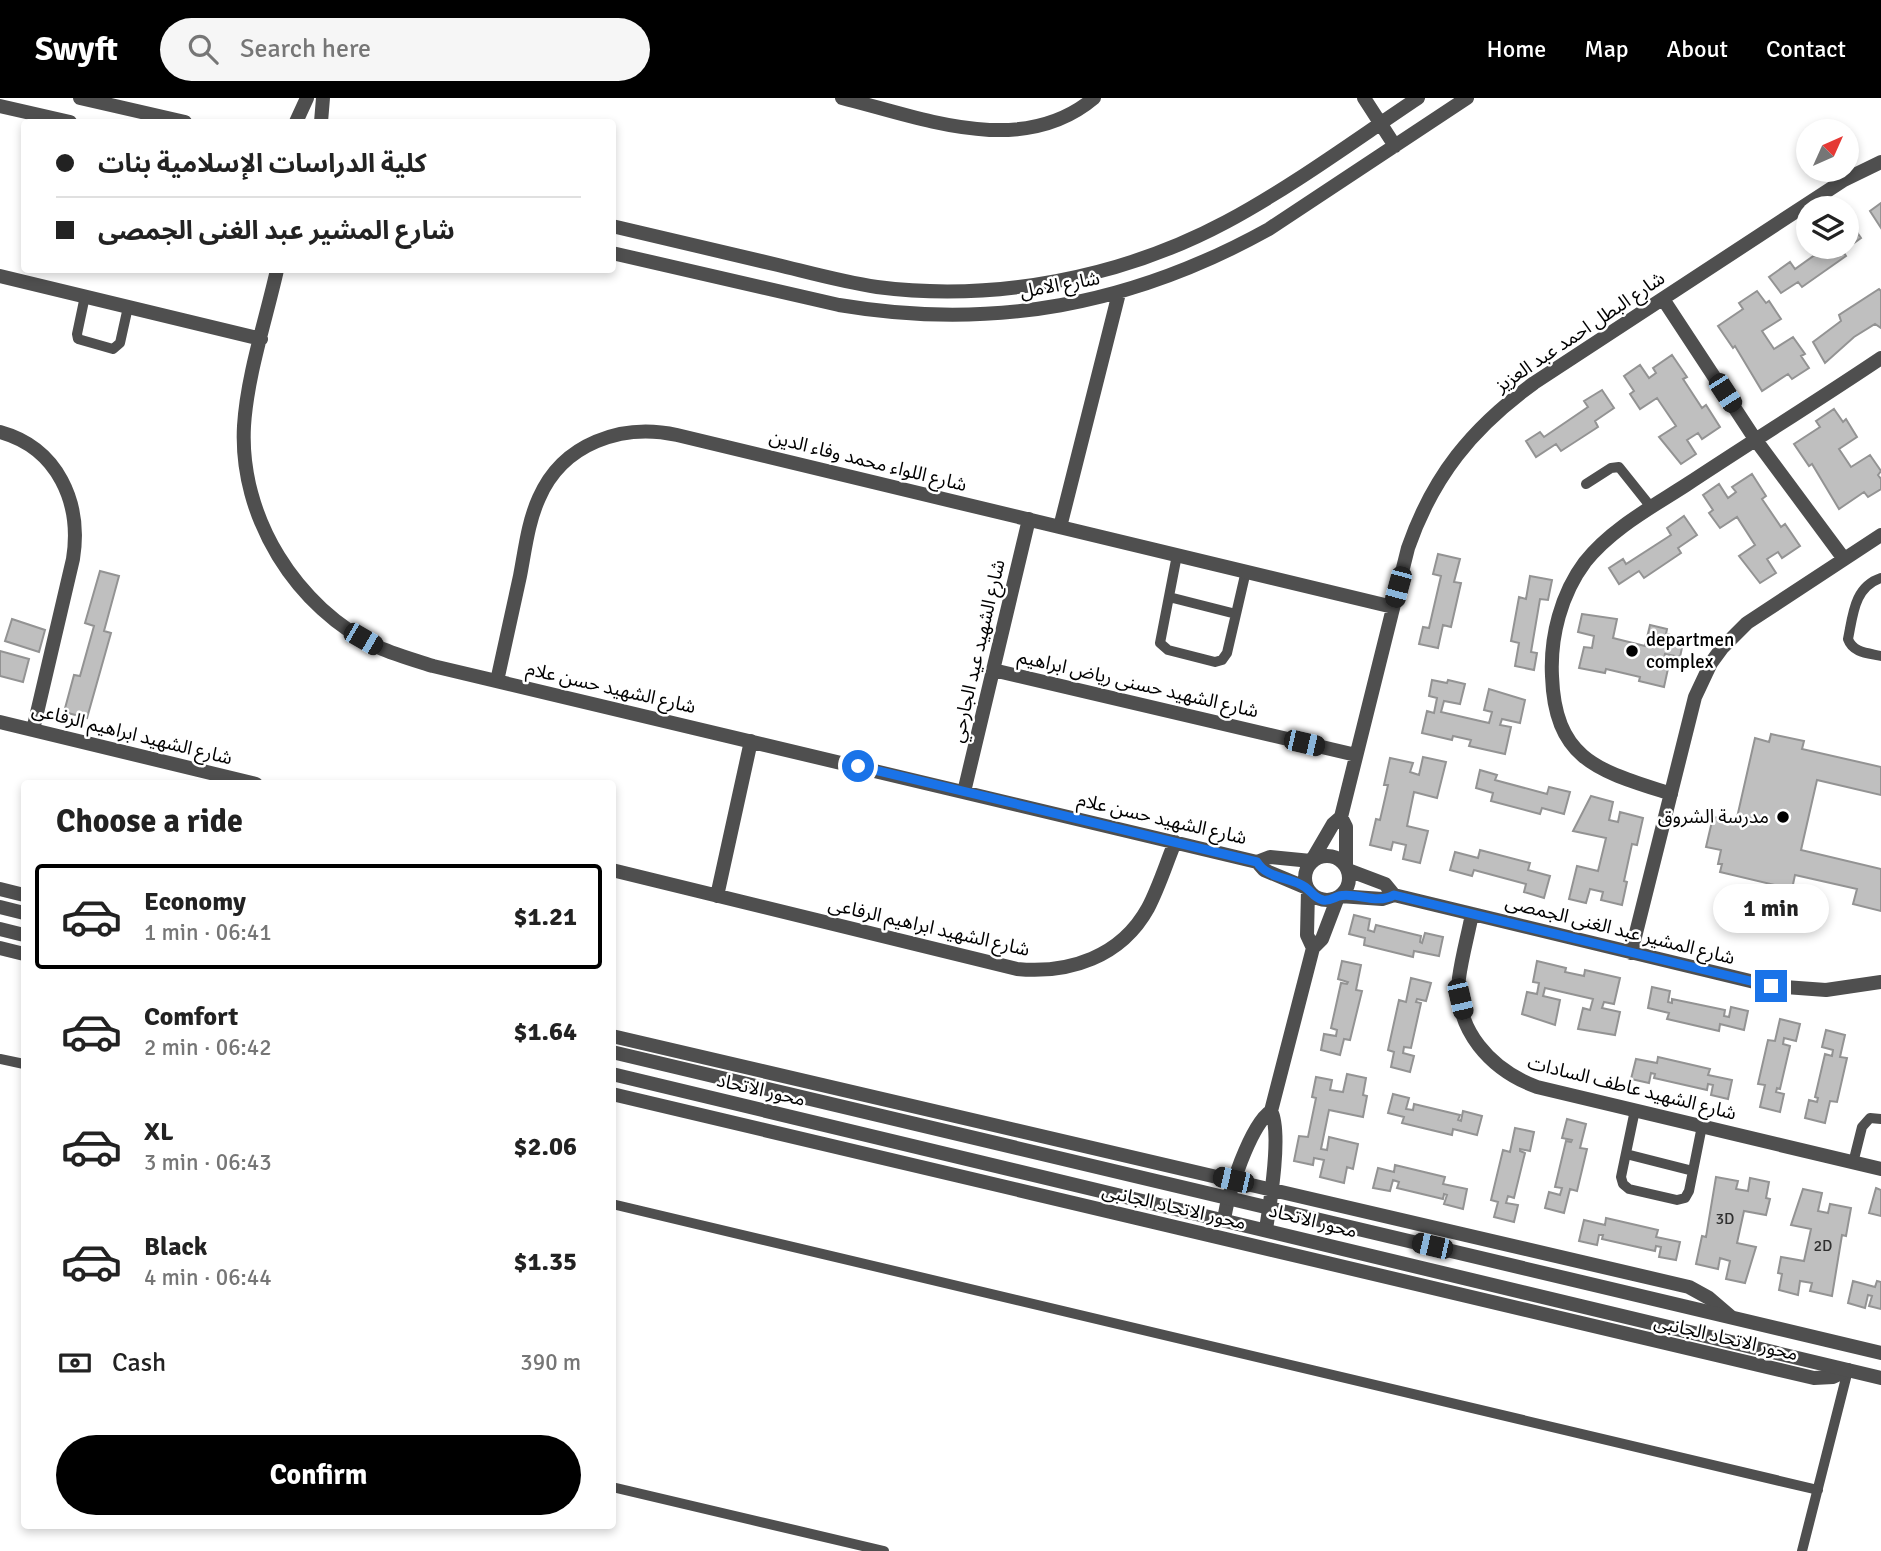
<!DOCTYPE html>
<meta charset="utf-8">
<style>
body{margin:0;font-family:Signika,"Noto Sans Arabic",sans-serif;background:#f6f6f6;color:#222;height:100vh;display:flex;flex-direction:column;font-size:26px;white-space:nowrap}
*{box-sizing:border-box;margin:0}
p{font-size:23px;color:#767676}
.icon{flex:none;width:38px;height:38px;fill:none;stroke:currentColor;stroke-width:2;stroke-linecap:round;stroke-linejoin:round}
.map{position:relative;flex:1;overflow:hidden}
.panel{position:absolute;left:21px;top:682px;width:595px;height:749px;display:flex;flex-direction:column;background:#fff;border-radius:7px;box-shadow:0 4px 10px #0003}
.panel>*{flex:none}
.hud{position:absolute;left:21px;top:21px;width:595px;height:154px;border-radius:7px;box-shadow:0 4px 10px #0003;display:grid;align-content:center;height:154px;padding:0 35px;background:#fff}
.needle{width:46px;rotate:45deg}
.tools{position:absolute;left:1796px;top:21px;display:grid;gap:14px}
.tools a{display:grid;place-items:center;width:63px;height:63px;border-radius:50%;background:#fff;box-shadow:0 4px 10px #0003;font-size:35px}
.end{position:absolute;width:32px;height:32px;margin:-16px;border:9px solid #1a73e8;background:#fff;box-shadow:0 0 0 4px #fff}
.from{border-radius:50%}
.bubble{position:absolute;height:49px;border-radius:24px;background:#fff;box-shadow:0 4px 10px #0003;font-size:23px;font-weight:700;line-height:49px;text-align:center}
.car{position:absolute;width:21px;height:42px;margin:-21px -10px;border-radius:9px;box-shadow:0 0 5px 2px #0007;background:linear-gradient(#222 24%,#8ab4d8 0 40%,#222 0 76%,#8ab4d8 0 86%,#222 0)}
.hud b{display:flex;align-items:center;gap:24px;height:66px;font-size:26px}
.hud b+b{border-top:2px solid #e0e0e0}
.hud i{width:18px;height:18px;background:#222}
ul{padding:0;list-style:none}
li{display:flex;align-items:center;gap:21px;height:105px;margin:0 14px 10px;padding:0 21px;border:4px solid transparent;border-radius:7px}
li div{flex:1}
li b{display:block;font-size:26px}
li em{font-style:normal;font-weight:700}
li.current{border-color:#000}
li>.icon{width:63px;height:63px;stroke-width:1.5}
h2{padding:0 35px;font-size:32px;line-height:84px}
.pay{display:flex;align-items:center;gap:18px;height:77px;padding:0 35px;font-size:26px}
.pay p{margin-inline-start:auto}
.action{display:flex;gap:14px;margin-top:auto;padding:14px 35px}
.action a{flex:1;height:80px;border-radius:42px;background:#000;color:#fff;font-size:28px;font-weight:700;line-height:80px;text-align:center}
header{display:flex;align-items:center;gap:42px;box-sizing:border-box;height:98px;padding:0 35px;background:#000;color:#fff}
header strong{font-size:33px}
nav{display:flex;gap:38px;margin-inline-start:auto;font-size:24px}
.search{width:490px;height:63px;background:#f6f6f6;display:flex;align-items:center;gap:18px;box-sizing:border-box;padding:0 24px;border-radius:38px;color:#767676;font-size:26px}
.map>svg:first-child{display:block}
</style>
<header>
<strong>Swyft</strong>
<div class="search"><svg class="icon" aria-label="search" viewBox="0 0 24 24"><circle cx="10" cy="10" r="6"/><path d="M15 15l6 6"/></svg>Search here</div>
<nav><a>Home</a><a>Map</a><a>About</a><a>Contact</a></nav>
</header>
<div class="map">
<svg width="1881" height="1453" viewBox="0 0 1881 1453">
<rect width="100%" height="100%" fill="#fff"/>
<path fill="#bfbfbf" stroke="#939393" stroke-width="2" d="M 1881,105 L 1881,130 L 1870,113 Z
M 1850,124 L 1861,140 L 1843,153 L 1846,158 L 1802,189 L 1798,184 L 1781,195 L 1769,179 L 1790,164 L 1795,171 L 1826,149 L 1846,149 L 1846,126 Z
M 1879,191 L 1881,193 L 1881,230 L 1875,226 L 1854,239 L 1825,265 L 1813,244 L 1841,223 L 1839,217 Z
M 1757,193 L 1766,205 L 1769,203 L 1781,221 L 1762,233 L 1774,251 L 1793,239 L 1805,256 L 1801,258 L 1809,270 L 1792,281 L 1788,276 L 1762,293 L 1735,248 L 1733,250 L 1718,228 L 1743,211 L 1739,205 Z
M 1672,257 L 1687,279 L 1683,281 L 1702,310 L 1706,307 L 1720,329 L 1702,341 L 1698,335 L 1687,342 L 1696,356 L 1681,366 L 1659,339 L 1676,328 L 1657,300 L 1640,311 L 1630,296 L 1634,293 L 1624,278 L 1640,267 L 1649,280 L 1656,275 L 1653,270 Z
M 1602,292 L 1614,310 L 1595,323 L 1598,329 L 1561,353 L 1556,346 L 1536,359 L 1526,343 L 1540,334 L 1544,339 L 1588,309 L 1584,303 Z
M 1834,311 L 1843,324 L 1846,321 L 1857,339 L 1839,351 L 1851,369 L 1870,357 L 1881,373 L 1878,377 L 1881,381 L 1881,391 L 1868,399 L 1864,394 L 1839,411 L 1812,366 L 1809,368 L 1794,346 L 1820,329 L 1816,323 Z
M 1752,376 L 1766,398 L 1762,401 L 1781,429 L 1785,426 L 1800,448 L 1782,460 L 1778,454 L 1767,461 L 1776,475 L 1760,485 L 1739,458 L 1755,447 L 1737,419 L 1720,430 L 1709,415 L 1713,412 L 1703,397 L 1719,386 L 1728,400 L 1736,394 L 1732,389 Z
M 1684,418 L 1697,437 L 1678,450 L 1681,455 L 1644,480 L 1639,473 L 1619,486 L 1609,470 L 1623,461 L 1626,466 L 1671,437 L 1667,430 Z
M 1438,456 L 1460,461 L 1454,484 L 1461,485 L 1451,529 L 1443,527 L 1438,550 L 1419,546 L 1423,529 L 1429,530 L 1441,478 L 1433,476 Z
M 100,473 L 119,478 L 104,533 L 111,535 L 87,620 L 64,614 L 74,577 L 80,578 L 94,528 L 85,525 Z
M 1530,478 L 1552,482 L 1548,502 L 1540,501 L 1531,554 L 1537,555 L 1534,572 L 1515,568 L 1519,545 L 1511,543 L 1519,499 L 1526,501 Z
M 1582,516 L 1617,521 L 1613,540 L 1645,548 L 1650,527 L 1667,531 L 1666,536 L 1684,540 L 1680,559 L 1665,556 L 1663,565 L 1669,566 L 1664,589 L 1639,583 L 1640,579 L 1606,571 L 1605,575 L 1579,570 L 1584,549 L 1592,550 L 1594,538 L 1578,534 Z
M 12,521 L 45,532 L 39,554 L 5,543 Z
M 0,553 L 29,561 L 23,584 L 0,578 Z
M 1432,582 L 1447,585 L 1448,582 L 1465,586 L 1460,606 L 1444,603 L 1441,614 L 1489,625 L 1492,614 L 1484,612 L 1489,591 L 1525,602 L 1520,625 L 1502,621 L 1500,627 L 1511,629 L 1505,656 L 1469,648 L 1471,642 L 1453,638 L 1452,642 L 1422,635 L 1427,613 L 1434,615 L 1437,600 L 1429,598 Z
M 1771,636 L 1804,643 L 1802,651 L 1881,669 L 1881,697 L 1817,682 L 1801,752 L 1881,771 L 1881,813 L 1853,806 L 1857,791 L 1795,777 L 1792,791 L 1720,774 L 1722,766 L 1718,766 L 1721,752 L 1706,749 L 1713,719 L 1736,724 L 1755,640 L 1769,644 Z
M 1423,659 L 1446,664 L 1437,700 L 1414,694 L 1407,728 L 1428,733 L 1420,765 L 1403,761 L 1406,747 L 1393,744 L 1391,752 L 1370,747 L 1376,721 L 1380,722 L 1388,687 L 1384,687 L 1390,660 L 1413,665 L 1410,674 L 1419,677 Z
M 1480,672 L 1497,677 L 1495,682 L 1547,696 L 1549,689 L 1570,694 L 1564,716 L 1542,710 L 1540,716 L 1491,703 L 1493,695 L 1476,690 Z
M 1591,698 L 1613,704 L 1609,722 L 1618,724 L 1620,714 L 1643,720 L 1637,747 L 1632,746 L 1624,783 L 1627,784 L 1622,807 L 1601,802 L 1603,794 L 1590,791 L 1586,805 L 1569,801 L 1577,768 L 1598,773 L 1606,740 L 1573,733 Z
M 1480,752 L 1530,765 L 1528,772 L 1550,778 L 1544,800 L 1524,794 L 1526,786 L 1474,772 L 1472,778 L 1450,772 L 1455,754 L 1478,760 Z
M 1354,817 L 1370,821 L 1368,832 L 1374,834 L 1376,827 L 1421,838 L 1420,844 L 1422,845 L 1425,835 L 1443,839 L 1439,858 L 1414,853 L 1413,859 L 1364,847 L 1365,840 L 1349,836 Z
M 1342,863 L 1361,867 L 1356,892 L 1362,893 L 1350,942 L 1344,941 L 1340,957 L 1321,952 L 1324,936 L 1336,938 L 1337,932 L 1331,930 L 1341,885 L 1347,886 L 1348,884 L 1338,881 Z
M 1537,863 L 1566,870 L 1565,874 L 1584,878 L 1585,872 L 1620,880 L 1614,906 L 1604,904 L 1602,910 L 1620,914 L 1615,937 L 1578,931 L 1583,910 L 1590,912 L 1593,901 L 1545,890 L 1543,898 L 1560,902 L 1555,927 L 1522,916 L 1527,894 L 1537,896 L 1539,885 L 1533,884 Z
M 1411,880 L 1431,885 L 1426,903 L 1417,901 L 1416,904 L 1421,905 L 1411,950 L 1404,949 L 1403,955 L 1414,958 L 1410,974 L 1391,969 L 1394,954 L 1388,952 L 1399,902 L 1406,904 Z
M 1652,889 L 1670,893 L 1668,904 L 1672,905 L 1672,901 L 1725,912 L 1724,918 L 1729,919 L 1731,909 L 1748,913 L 1744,932 L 1720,926 L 1719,933 L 1667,921 L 1669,915 L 1648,910 Z
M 1780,921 L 1800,926 L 1796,943 L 1784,940 L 1783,946 L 1790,948 L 1780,991 L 1777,990 L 1776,994 L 1784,996 L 1780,1014 L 1760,1009 L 1765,987 L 1758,986 L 1768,942 L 1775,943 Z
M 1826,932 L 1845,937 L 1840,959 L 1847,960 L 1837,1004 L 1830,1003 L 1825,1025 L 1805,1020 L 1809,1002 L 1817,1004 L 1818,1000 L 1815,999 L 1825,956 L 1832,958 L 1833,952 L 1822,949 Z
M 1658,959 L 1710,971 L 1708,977 L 1732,982 L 1728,1001 L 1711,997 L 1713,987 L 1708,986 L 1707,992 L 1654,980 L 1655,976 L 1651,975 L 1649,985 L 1631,981 L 1636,961 L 1657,965 Z
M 1347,976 L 1366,980 L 1363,997 L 1367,998 L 1363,1019 L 1329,1012 L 1321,1051 L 1327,1052 L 1329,1039 L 1358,1046 L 1353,1071 L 1347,1069 L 1344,1085 L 1320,1079 L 1324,1062 L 1314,1060 L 1313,1067 L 1294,1063 L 1299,1038 L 1308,1039 L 1316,1000 L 1312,999 L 1316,979 L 1332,982 L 1330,992 L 1343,994 Z
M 1393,996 L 1409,1000 L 1406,1011 L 1413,1012 L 1414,1006 L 1460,1017 L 1458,1022 L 1461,1023 L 1463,1013 L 1482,1018 L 1477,1037 L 1453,1031 L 1452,1037 L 1402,1025 L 1404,1019 L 1388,1015 Z
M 1567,1021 L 1586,1026 L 1580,1050 L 1587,1051 L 1577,1093 L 1570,1091 L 1564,1115 L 1545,1110 L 1549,1094 L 1560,1097 L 1562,1090 L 1555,1089 L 1566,1043 L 1571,1044 L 1572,1042 L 1562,1040 Z
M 1515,1030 L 1534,1034 L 1530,1053 L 1520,1051 L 1520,1053 L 1525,1055 L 1514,1100 L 1508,1098 L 1506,1105 L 1518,1107 L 1514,1124 L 1494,1119 L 1498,1104 L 1491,1102 L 1503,1052 L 1510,1054 Z
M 1395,1067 L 1445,1079 L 1443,1086 L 1467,1091 L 1463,1111 L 1444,1106 L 1447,1097 L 1444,1096 L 1443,1101 L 1397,1090 L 1399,1084 L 1393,1082 L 1390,1093 L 1373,1090 L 1378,1070 L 1394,1074 Z
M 1716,1079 L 1738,1083 L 1736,1091 L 1748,1093 L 1750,1080 L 1769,1084 L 1766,1100 L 1770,1101 L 1766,1117 L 1744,1113 L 1737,1145 L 1756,1149 L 1745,1185 L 1726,1181 L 1730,1163 L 1720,1160 L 1718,1171 L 1696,1166 L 1702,1138 L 1706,1139 Z
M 1876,1090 L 1881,1092 L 1881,1118 L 1869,1115 Z
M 1803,1091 L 1822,1095 L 1818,1113 L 1828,1115 L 1830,1106 L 1851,1110 L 1846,1138 L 1842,1137 L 1832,1198 L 1810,1193 L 1812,1185 L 1800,1183 L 1798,1197 L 1779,1192 L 1782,1176 L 1778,1175 L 1781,1159 L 1804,1163 L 1811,1131 L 1791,1127 Z
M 1606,1120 L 1658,1132 L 1656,1139 L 1680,1144 L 1676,1162 L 1659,1159 L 1661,1149 L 1656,1148 L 1655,1153 L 1602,1141 L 1603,1137 L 1599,1137 L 1597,1147 L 1579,1143 L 1584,1122 L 1605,1127 Z
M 1853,1183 L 1875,1189 L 1877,1183 L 1881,1184 L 1881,1211 L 1869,1208 L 1872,1198 L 1868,1197 L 1865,1210 L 1848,1205 Z"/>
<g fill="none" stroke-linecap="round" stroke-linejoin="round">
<path stroke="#4f4f4f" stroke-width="10" d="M 85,198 L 77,236 L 78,241 L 113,251 L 120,245 L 128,209
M 1586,386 L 1611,370 L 1619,369 L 1651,409
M 1177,457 L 1160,545 L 1168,552 L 1215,564 L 1222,562 L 1227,555 L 1246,473
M 1881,480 C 1854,489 1853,517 1848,541 C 1853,555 1868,555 1881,558
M 1169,499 L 1236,516
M 0,961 L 24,966
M 1635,1012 L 1621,1079 L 1623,1086 L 1629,1091 L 1677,1102 L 1685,1100 L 1689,1093 L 1702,1028
M 1626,1056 L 1693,1073
M 1853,1065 L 1862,1029 L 1870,1020 L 1881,1021
M 612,1106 L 1818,1392
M 612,1389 L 884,1453
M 1802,1453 L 1848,1272"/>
<path stroke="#4f4f4f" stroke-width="14" d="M 80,0 L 185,24
M 842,0 C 922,20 1022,61 1094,0
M 1364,0 L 1395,48
M 0,8 L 70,24
M 296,24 L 307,0
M 321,24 L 323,0
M 612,128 C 668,141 723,154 778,167 C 811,175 843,184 877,189 C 995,204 1121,180 1226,124 C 1293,88 1355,42 1418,0
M 612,155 L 839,207 C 993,233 1132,207 1269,131 L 1467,0
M 277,172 C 266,221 247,278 244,328 C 239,419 296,510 378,549 C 396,557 414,562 433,568 L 1257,764 L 1270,759 L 1311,763
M 0,178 L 261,241
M 1663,201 L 1755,341 L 1844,461
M 0,334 C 58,350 82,405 73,461 L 33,632
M 1060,429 L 1119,195
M 993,572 L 1356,657
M 497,583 C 505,548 512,513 520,478 C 525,452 528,424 539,400 C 563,345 622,325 677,337 L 1393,509
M 0,624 L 256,686
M 964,694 L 1029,421
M 1671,696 C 1601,673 1555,664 1552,578 C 1550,539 1561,496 1585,464 C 1611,431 1652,409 1686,387 C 1751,344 1817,303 1881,260
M 1341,719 L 1346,729 L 1346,768
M1305 780a22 22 0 1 1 44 0a22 22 0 1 1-44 0Z
M 1312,762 L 1333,726 L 1341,719 L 1408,450 C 1433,378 1472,330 1534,285 L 1844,82 L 1881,64
M 1257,764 L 1264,772 L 1307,790
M 612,772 L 1017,871 C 1069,876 1121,859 1148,810 C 1159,789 1166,766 1175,744
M 1348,772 L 1385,786 L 1394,797
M 0,791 L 24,797
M 1308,792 L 1307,837 L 1313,850
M 717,798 L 751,643
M 1340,798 L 1382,801 L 1394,797 L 1771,888 L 1826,892 L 1881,884
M 1472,816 C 1468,837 1462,858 1459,880 C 1454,932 1491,972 1537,989 L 1881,1071
M 0,850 L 24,856
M 1631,855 L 1695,599 L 1711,565 L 1722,550 L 1747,525 L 1881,437
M 612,938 L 1689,1189 L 1709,1200 L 1730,1218
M 612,996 L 1814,1280 L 1833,1279 L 1848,1272
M 1224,1121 C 1228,1096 1250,1027 1271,1013
M 1266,1131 C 1270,1106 1282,1034 1271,1013 L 1313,850 L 1322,841 L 1338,799"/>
<path stroke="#4f4f4f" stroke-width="14" d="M 0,809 L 24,815
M 0,831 L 24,837
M 612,954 L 1881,1255
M 612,976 L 1881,1280"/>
</g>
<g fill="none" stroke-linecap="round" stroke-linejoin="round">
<path stroke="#1a73e8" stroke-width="9" d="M 858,668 L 1257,764 C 1267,781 1291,779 1305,789 C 1312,794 1314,800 1323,802 C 1330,803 1333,800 1339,798 C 1357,794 1376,807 1394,797 L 1771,888"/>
</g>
<g fill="#000" stroke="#fff" stroke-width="2.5">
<circle cx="1632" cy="553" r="7"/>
<circle cx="1783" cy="719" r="7"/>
</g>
<g text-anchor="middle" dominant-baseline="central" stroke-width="5" stroke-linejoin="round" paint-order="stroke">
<g font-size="16" fill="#303030">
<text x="1725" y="1121">3D</text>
<text x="1823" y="1148">2D</text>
</g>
<g font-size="19" fill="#000" stroke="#fff">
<text transform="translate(1060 187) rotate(-10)">شارع الامل</text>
<text transform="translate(1580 234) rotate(-34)">شارع البطل احمد عبد العزيز</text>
<text transform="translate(868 363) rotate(14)">شارع اللواء محمد وفاء الدين</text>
<text transform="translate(978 553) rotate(-77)">شارع الشهيد عيد الجارحي</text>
<text transform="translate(1138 586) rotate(13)">شارع الشهيد حسنى رياض ابراهيم</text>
<text transform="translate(611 590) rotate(13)">شارع الشهيد حسن علام</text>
<text transform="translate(132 636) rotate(14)">شارع الشهيد ابراهيم الرفاعى</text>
<text transform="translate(1162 721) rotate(13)">شارع الشهيد حسن علام</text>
<text transform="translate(929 829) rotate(13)">شارع الشهيد ابراهيم الرفاعى</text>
<text transform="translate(1620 832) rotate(14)">شارع المشير عبد الغنى الجمصى</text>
<text transform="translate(1632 990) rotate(14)">شارع الشهيد عاطف السادات</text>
<text transform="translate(761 992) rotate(13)">محور الاتحاد</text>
<text transform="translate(1174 1109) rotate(13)">محور الاتحاد الجانبى</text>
<text transform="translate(1313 1123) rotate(14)">محور الاتحاد</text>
<text transform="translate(1726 1240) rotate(13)">محور الاتحاد الجانبى</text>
</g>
<g font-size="19" fill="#000" stroke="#fff" text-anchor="start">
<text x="1646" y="542">departmen<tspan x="1646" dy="22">complex</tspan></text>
<text x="1769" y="719" text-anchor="end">مدرسة الشروق</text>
</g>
</g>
</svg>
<div class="tools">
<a><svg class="needle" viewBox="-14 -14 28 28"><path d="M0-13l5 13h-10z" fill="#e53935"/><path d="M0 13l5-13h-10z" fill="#767676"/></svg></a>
<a><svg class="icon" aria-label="layers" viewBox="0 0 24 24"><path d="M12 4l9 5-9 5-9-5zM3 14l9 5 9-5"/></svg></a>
</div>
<i class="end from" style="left:858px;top:668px"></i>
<i class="end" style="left:1771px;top:888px"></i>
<div class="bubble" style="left:1713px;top:786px;width:116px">1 min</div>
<i class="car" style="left:1725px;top:295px;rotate:147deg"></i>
<i class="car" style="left:1398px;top:489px;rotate:195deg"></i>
<i class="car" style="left:363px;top:541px;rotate:120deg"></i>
<i class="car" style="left:1304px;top:645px;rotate:103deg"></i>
<i class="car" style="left:1460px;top:901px;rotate:167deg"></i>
<i class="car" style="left:1233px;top:1082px;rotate:283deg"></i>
<i class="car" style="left:1432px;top:1148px;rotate:283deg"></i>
<div class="hud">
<b><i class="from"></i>كلية الدراسات الإسلامية بنات</b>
<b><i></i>شارع المشير عبد الغنى الجمصى</b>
</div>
<section class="panel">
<h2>Choose a ride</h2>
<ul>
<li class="current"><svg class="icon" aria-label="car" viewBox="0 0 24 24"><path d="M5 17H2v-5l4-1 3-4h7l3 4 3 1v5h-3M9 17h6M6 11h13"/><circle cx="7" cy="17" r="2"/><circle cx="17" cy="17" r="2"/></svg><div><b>Economy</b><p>1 min · 06:41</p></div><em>$1.21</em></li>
<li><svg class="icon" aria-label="car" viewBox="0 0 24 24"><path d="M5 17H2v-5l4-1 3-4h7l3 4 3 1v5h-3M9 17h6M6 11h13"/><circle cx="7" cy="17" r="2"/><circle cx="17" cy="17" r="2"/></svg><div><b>Comfort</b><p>2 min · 06:42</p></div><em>$1.64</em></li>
<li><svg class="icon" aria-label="car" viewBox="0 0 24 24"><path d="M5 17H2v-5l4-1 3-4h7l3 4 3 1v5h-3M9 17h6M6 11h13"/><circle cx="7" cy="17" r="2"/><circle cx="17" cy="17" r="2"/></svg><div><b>XL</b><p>3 min · 06:43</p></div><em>$2.06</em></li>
<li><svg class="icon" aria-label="car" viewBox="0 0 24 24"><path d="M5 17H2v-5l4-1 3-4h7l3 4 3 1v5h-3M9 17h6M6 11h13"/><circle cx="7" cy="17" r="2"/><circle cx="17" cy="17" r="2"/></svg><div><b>Black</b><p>4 min · 06:44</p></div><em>$1.35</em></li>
</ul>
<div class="pay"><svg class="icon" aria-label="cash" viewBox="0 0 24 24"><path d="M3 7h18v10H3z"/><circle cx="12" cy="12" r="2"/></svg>Cash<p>390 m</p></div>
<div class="action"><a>Confirm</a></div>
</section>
</div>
